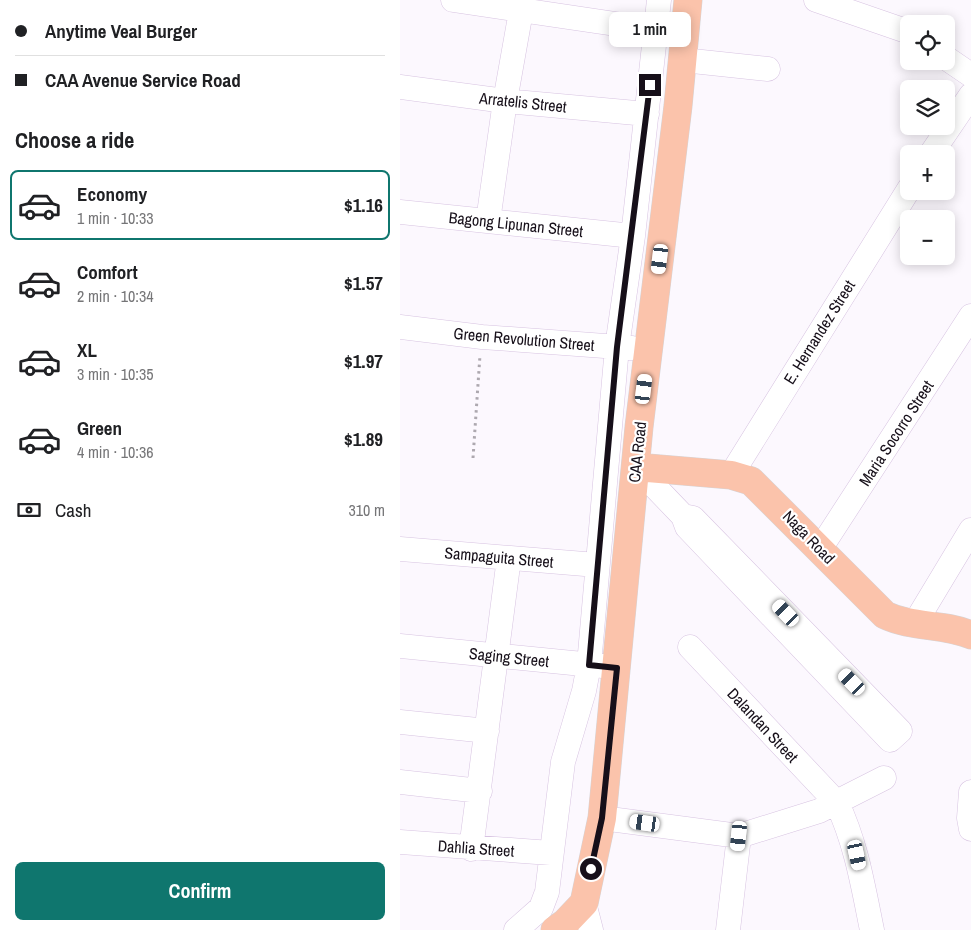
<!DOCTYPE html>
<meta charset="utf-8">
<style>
body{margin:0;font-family:"Archivo Narrow",sans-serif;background:#f2f2f2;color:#202124;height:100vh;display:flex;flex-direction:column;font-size:19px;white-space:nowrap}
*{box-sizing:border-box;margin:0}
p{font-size:16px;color:#757577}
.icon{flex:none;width:28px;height:28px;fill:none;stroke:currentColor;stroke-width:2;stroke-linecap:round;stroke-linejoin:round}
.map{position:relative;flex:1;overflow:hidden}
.panel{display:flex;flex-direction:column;background:#fff;width:400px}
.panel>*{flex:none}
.hud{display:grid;align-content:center;height:110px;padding:0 15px;background:#fff}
.buttons{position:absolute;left:500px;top:15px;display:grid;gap:10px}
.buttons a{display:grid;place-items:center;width:55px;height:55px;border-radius:8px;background:#fff;box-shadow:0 2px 12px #0003;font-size:25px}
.end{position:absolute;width:22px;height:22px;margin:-11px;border:6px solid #160f19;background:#fff;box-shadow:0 0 0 2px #fff}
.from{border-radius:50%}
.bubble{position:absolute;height:35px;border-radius:8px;background:#fff;box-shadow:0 2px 12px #0003;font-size:16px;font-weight:700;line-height:35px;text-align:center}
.car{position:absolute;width:15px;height:30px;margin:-15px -8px;border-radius:6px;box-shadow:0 0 4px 1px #0007;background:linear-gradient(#fff 24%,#345 0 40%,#fff 0 76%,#345 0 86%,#fff 0)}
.hud b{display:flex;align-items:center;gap:18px;height:48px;font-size:19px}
.hud b+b{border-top:1px solid #e0e0e0}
.hud i{width:12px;height:12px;background:#202124}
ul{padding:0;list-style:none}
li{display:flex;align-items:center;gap:15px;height:70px;margin:0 10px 8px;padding:0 5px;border:2px solid transparent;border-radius:8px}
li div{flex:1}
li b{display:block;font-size:19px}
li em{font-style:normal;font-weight:700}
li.active{border-color:#0f766e}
li>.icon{width:45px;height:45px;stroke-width:1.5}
h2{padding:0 15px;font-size:22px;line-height:60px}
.pay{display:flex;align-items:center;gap:12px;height:55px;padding:0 15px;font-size:19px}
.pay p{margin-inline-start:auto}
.cta{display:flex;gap:10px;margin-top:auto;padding:10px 15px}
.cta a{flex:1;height:58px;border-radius:8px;background:#0f766e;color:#fff;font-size:20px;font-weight:700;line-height:58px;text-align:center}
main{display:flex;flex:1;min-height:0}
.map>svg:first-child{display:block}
</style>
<main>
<section class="panel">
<div class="hud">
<b><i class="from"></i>Anytime Veal Burger</b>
<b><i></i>CAA Avenue Service Road</b>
</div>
<h2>Choose a ride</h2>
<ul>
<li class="active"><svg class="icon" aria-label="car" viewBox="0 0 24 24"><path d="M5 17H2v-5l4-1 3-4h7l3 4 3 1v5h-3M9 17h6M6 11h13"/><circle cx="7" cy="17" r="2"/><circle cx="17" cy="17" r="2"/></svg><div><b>Economy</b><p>1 min · 10:33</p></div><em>$1.16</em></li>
<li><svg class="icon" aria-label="car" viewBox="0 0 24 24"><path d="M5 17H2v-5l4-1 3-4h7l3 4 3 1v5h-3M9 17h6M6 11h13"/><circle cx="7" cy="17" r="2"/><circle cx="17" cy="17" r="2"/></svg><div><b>Comfort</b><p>2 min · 10:34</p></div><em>$1.57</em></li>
<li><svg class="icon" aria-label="car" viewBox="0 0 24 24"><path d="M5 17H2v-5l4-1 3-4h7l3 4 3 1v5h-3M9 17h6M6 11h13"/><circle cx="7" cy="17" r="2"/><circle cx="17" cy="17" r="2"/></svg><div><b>XL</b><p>3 min · 10:35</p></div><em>$1.97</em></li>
<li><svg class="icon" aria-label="car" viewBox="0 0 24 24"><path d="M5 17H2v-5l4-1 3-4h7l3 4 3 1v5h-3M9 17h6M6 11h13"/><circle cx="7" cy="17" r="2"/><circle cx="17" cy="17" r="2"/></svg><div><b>Green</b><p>4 min · 10:36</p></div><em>$1.89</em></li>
</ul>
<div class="pay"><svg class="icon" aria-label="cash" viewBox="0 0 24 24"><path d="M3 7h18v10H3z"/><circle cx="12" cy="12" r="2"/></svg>Cash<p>310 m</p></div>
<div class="cta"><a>Confirm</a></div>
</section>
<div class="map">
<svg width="571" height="930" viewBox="0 0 571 930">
<rect width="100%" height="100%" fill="#fcf8fe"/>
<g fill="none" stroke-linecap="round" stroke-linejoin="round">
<defs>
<path id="minor" d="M 53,0 L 256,30
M 416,0 L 509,32
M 546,58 L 571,75
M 283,60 L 368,69
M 0,87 L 105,101 L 247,114
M 531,154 L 571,95
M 0,212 L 233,236
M 88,221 L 105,101 L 123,0
M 0,327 L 82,337 L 232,348
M 236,467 L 283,516 L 287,527 L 490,740 L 500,731 L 293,518 L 283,516
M 331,475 L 509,189
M 0,549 L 197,565
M 420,549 L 571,316
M 515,623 L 571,530
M 0,646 L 203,666
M 290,647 L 437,803 C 456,843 463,886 472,930
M 0,722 L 87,731
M 0,782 L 80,791
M 571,792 L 569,818 L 571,829
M 202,818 L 339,836 L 419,811 L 484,778
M 0,842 L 151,853
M 71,849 L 109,558
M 184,903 L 191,930
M 116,930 L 141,908 L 147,892 L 163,762 L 184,691 L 189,665 L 217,347 L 233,236 L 259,0
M 328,930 L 339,836"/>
<path id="major" d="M 236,467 L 331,475 L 351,481 L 485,615 C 512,628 543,623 571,635
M 155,930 L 165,923 L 184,903 L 202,818 L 239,427 L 278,106 L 288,0"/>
</defs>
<use href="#minor" stroke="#d7c3e1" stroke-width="25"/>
<use href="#major" stroke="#d5d4d6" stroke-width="29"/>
<path stroke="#ada8af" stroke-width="3" stroke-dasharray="2.5 4" stroke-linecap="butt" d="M 73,458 L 80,355"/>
<use href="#minor" stroke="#fff" stroke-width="24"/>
<use href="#major" stroke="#fbc3ab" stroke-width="28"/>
</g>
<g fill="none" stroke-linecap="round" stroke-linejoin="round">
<path stroke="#160f19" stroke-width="6" d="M 191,869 L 202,818 L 217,668 L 189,665 L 217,347 L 250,85"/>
</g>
<g text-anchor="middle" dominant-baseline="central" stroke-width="4.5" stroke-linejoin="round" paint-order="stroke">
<g font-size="16" fill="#160f19" stroke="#fff">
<text transform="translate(123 102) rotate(6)">Arratelis Street</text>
<text transform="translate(116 224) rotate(6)">Bagong Lipunan Street</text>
<text transform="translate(419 332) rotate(-58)">E. Hernandez Street</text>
<text transform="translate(124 339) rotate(5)">Green Revolution Street</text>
<text transform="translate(496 433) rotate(-57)">Maria Socorro Street</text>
<text transform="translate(237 452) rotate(-84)">CAA Road</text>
<text transform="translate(409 537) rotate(46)">Naga Road</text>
<text transform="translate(99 557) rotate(5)">Sampaguita Street</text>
<text transform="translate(109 657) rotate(6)">Saging Street</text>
<text transform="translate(363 725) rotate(47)">Dalandan Street</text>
<text transform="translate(76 848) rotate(4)">Dahlia Street</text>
</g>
</g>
</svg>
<div class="buttons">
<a><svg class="icon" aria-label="locate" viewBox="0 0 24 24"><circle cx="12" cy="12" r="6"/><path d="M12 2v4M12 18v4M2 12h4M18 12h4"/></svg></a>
<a><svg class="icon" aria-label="layers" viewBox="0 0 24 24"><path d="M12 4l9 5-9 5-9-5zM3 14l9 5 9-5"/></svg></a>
<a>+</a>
<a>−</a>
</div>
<i class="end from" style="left:191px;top:869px"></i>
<i class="end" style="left:250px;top:85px"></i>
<div class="bubble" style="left:209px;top:12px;width:82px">1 min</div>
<i class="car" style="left:260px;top:259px;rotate:187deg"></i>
<i class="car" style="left:244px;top:389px;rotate:7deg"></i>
<i class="car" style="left:386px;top:613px;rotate:316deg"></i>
<i class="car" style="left:452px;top:682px;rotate:316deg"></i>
<i class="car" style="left:245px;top:823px;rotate:278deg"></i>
<i class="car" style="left:339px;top:836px;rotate:186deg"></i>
<i class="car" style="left:457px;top:855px;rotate:168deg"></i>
</div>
</main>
